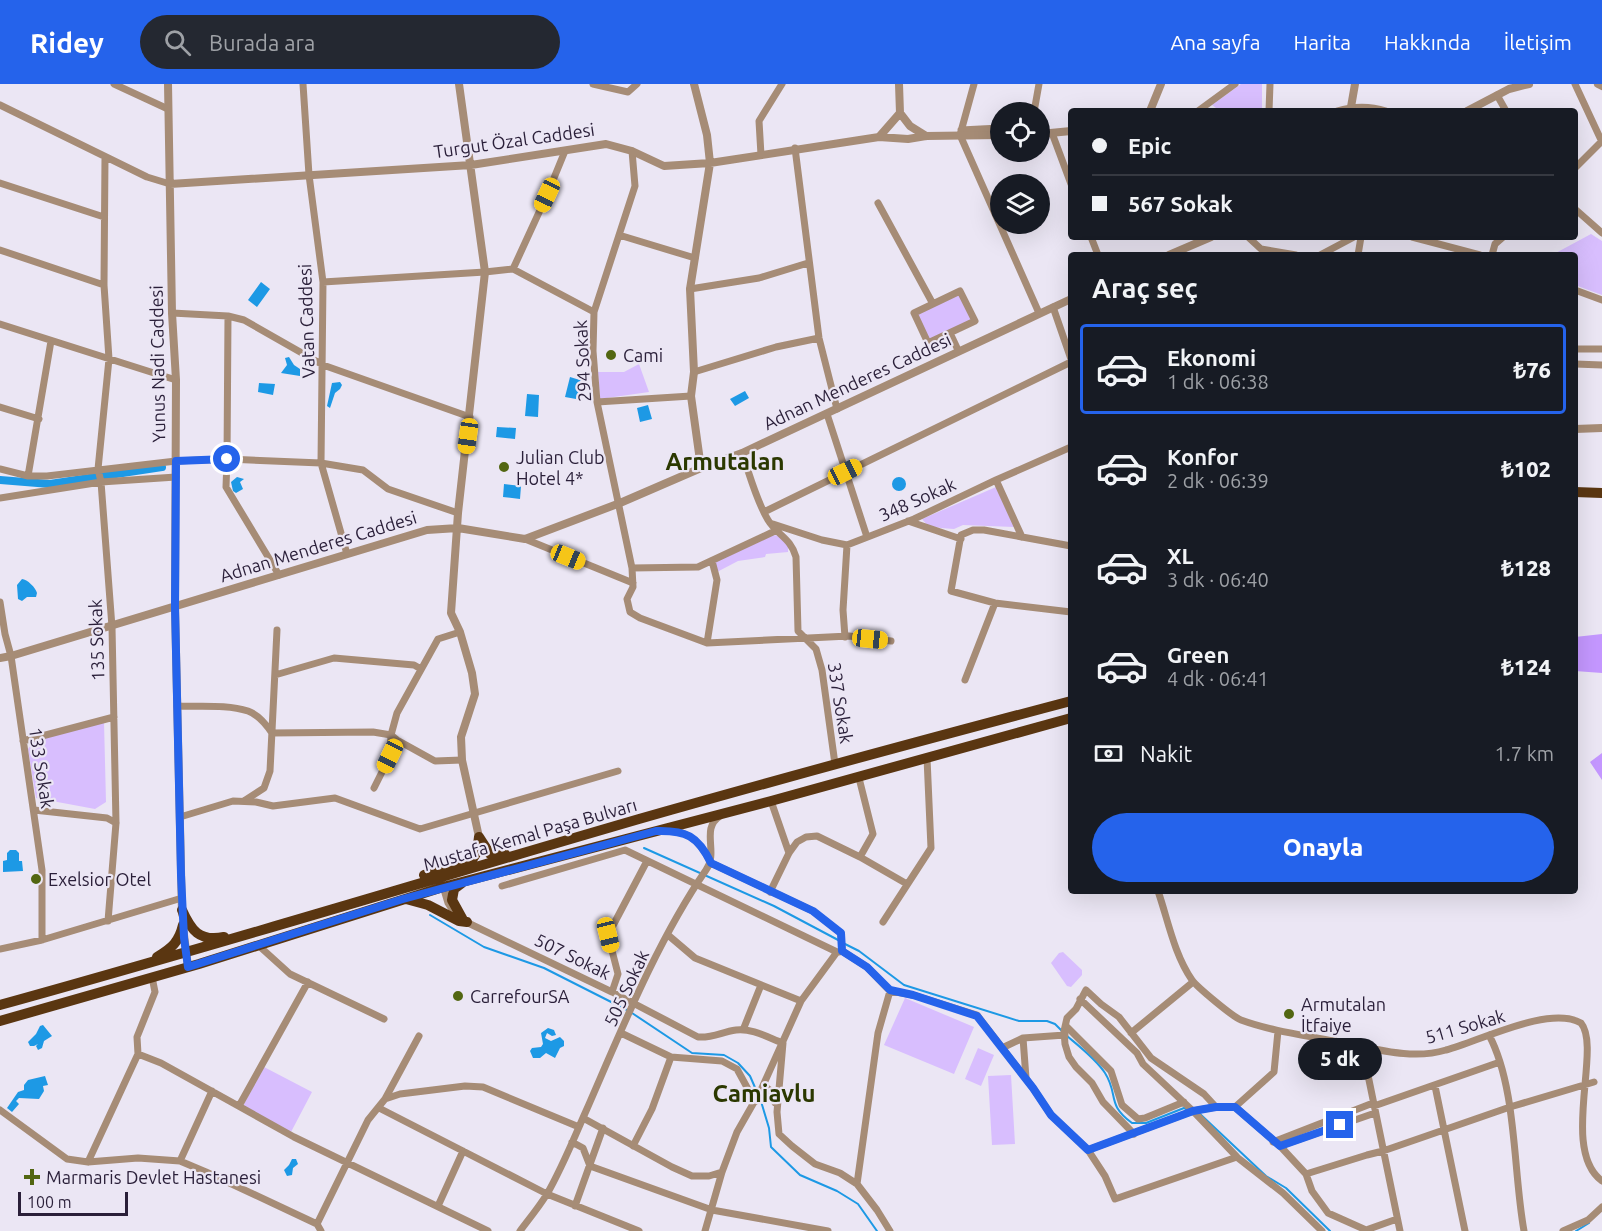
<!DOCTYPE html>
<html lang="tr">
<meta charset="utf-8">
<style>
body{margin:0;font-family:Ubuntu,sans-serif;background:#242831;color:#f1f3f6;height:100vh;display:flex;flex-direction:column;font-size:22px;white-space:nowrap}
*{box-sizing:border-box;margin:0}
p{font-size:20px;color:#9ea1a6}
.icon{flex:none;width:33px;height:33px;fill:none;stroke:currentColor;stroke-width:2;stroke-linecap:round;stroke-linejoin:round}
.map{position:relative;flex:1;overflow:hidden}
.side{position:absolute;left:1068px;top:168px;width:510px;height:642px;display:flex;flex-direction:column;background:#171b24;border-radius:6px;box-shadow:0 6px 24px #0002}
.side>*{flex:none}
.guide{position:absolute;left:1068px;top:24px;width:510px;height:132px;border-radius:6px;box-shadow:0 6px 24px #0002;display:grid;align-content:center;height:132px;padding:0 24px;background:#171b24}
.tools{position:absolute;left:990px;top:18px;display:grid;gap:12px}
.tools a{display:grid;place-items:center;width:60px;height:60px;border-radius:50%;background:#171b24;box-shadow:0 6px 24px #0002;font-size:30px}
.scale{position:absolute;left:18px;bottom:15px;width:110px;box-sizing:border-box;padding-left:6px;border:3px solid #2a1f39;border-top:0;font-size:16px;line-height:21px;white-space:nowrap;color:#2a1f39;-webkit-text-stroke:4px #ebe6f4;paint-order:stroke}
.end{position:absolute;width:27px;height:27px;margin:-14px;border:8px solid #2563eb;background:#fff;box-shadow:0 0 0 3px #fff}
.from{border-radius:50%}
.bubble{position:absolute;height:42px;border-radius:21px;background:#171b24;box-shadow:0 6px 24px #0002;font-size:20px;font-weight:800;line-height:42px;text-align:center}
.car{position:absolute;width:18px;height:36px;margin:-18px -9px;border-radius:8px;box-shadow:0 0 4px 2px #0007;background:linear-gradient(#f5c518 24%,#345 0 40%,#f5c518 0 76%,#345 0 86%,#f5c518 0)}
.guide b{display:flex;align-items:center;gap:21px;height:57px;font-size:22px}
.guide b+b{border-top:2px solid #363941}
.guide i{width:15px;height:15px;background:#f1f3f6}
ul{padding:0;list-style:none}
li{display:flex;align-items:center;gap:18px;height:90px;margin:0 12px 9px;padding:0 12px;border:3px solid transparent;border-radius:6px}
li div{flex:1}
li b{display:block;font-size:22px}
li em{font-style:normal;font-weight:800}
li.selected{border-color:#2563eb}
li>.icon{width:54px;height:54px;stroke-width:1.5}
h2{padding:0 24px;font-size:27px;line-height:72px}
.pay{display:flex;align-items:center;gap:15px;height:66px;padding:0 24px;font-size:22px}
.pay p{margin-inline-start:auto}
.button{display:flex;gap:12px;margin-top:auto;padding:12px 24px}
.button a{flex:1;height:69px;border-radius:36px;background:#2563eb;color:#fff;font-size:24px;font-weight:800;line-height:69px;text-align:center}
header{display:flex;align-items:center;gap:36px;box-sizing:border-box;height:84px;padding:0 30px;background:#2563eb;color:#fff}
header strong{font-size:28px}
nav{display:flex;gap:33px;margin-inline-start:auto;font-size:21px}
.search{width:420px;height:54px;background:#242831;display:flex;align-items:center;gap:15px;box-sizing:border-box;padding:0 21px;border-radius:33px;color:#9ea1a6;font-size:22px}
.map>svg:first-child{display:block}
</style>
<header>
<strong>Ridey</strong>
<div class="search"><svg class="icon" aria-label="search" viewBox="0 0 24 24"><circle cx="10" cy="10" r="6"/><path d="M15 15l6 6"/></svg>Burada ara</div>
<nav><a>Ana sayfa</a><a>Harita</a><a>Hakkında</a><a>İletişim</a></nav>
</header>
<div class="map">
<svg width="1602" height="1147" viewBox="0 0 1602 1147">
<rect width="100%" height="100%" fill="#ebe6f4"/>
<path fill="#d8befe" d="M 1241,0 L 1262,0 L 1262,27 L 1220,27 L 1212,21 Z
M 1591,150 L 1602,157 L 1602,211 L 1575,201 L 1575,171 L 1552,171 Z
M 959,208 L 972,236 L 929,257 L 915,230 Z
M 639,280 L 649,308 L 600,315 L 598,288 L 624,288 Z
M 996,403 L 1014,443 L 963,441 L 954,445 L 941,444 L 928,442 L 922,435 Z
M 772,451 L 782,452 L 788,461 L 788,468 L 766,470 L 765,473 L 738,477 L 717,488 L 714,477 Z
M 104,638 L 106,718 L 95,725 L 36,714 L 28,665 L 36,654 Z
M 1063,868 L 1082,886 L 1082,891 L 1071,903 L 1067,902 L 1051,879 L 1059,869 Z
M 905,914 L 974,943 L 954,990 L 884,961 Z
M 978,964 L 994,971 L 981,1002 L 965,995 Z
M 264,983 L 312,1008 L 291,1048 L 243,1022 Z
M 1011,991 L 1015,1060 L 992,1061 L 988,992 Z"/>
<path fill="#c497ff" d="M 1602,550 L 1602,589 L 1575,587 L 1575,553 Z
M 1602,669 L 1602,696 L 1590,678 Z"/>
<path fill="#1d99e5" d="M 261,198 L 270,205 L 257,223 L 248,216 Z
M 289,273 L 294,281 L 300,285 L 300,292 L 281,289 L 287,281 L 285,274 Z
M 570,293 L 583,297 L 576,315 L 565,313 Z
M 340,298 L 342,301 L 340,305 L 335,309 L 330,324 L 327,322 L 332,299 Z
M 259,299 L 275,300 L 273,311 L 258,308 Z
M 745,307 L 749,314 L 735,322 L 730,315 Z
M 527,310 L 539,311 L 538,333 L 525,332 Z
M 648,321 L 652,335 L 640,338 L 637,324 Z
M 497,343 L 516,344 L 515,355 L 496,353 Z
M892 400a7 7 0 1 1 14 0a7 7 0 1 1-14 0Z
M 237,393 L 244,395 L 240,398 L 243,405 L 236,409 L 233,407 L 231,398 Z
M 504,400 L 521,402 L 520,415 L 503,413 Z
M 22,495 C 27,495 36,504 37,509 L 36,513 L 27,513 L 22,517 L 18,515 L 17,501 Z
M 10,766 L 16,766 L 19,769 L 19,777 L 22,777 L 23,787 L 3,788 L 3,777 L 7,776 L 7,769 Z
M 43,941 L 52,952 L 44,957 L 42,964 L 38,966 L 36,962 L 38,960 L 34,962 L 30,962 L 28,958 L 36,950 L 40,942 Z
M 548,944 L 554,946 L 556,951 L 552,952 L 547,949 L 545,954 L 551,957 L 560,953 L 564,957 L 564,962 L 560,964 L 555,974 L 546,969 L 540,974 L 533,974 L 530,967 L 532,964 L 541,963 L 543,960 L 541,949 Z
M 45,992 L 48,1001 L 43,1002 L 44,1007 L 39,1015 L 19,1014 L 16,1017 L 19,1020 L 12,1028 L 7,1024 L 18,1008 L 24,1006 L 24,1001 L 28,996 Z
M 292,1075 L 296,1075 L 298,1080 L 293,1084 L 292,1091 L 287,1092 L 284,1086 L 289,1081 Z"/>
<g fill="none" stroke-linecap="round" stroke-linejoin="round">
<path stroke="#1d99e5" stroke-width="2" d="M 644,764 L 774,822 L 840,857
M 430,831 L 484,863 L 544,884 L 627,926
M 845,860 L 859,867 L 904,901 L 1019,937 L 1047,937 L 1055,940 L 1063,948
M 632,929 L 692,969 L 724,971 L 738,979 L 750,992 L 757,1008
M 1067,952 C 1080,963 1096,975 1105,989 C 1119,1011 1106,1020 1132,1039 L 1146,1039 L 1184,1024 L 1188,1026
M 760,1014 L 769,1044 L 771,1063 L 800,1091 L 837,1107 L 858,1120 L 877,1147
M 1199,1029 L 1266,1092 L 1286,1104 L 1330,1147
M 1576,1147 L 1589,1139"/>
<path stroke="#1d99e5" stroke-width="8" d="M 0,396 L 50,400 L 162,383"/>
<path stroke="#a68c76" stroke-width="7" d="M 114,0 L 168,25
M 303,0 L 309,91 L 323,198 L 321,379 L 347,470
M 593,0 L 628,8 L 637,0
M 974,0 L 960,51 L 1039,229
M 1575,0 L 1602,58
M 1497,11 L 1506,27
M 0,21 L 147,93 L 170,100
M 1198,27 L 1235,0
M 1269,27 L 1270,0
M 1337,27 C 1354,22 1370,22 1386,27
M 1034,28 L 1039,0
M 961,46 L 1000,44
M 1052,49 L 1071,100
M 795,64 L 819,254 L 837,325
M 632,67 L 635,102 L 594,228 L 593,267 L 597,318 L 632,484 L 633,503 L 627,515 L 630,528 L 640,534 L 707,559 L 849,552 L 891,557
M 761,71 L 759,37 L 782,0
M 105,73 L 104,201 L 109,275 L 98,385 L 101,398 L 112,543 L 116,739 L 108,837
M 1575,84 L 1602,57
M 0,99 L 104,133
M 878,119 L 933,220
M 1575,125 L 1602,149
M 619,151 L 695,174
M 1091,153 L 1098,171
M 1248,153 L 1261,165 L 1296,171
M 1412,153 L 1480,171
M 0,166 L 104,201
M 1320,171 L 1354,153
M 1358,171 L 1361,153
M 1492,171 L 1495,160 L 1503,153
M 513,185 L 594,228
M 323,198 L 485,188 L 513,185 L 547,111 L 565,67
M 690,205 L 759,194 L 808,179
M 1575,206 L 1602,216
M 960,207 L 975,237 L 928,259 L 914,229 Z
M 1053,223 L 1071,275
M 172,229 L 228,232 L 244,236 L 323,281 L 470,333
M 228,232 L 227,375 L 226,403 L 279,491
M 0,240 L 176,296
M 950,249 L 958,266
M 1575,265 L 1602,265
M 1575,280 L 1602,281
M 694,288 L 776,263 L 819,254
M 597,318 L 691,312
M 0,323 L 39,335
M 827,330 L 867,453
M 742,369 C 750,391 756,416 768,436 C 777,451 791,454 796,473 L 798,547 L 816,565 L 822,586 L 835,680
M 0,385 L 28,392 L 47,392 L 176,377 L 227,375 L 321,379 L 363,386 L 388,405 L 458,429
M 28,392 L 51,257
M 996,396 L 1022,453
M 0,414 L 101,398 L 176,393
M 764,428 L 1071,278
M 908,437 L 961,455
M 773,440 L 822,456 L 847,461 L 914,435 L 996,396 L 1071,363
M 525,455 L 633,499
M 1071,462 L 984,446 L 973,446 L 961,451 L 951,507 L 995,519 L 1071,528
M 632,484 L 698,483 L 777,446
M 0,518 L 5,550 L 11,572 L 42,786 L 42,856
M 845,553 L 843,526 L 847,461
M 707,559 L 717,496 L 712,477
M 275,591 L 334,574 L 414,581 L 421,585
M 965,596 L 995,519
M 177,622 C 199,623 227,620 248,627 C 259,631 266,640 272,649 L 373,648 L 391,651 L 397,656 L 435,677 L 462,676
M 23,657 L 114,633
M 859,694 L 873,750 L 860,773
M 374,704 L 390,672 L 391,651 L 397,629 L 438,555 L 460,548
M 244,717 L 264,704 L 270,687 L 277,546
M 771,717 L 789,769
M 34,726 L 107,734 L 116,739
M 180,733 L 233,717 L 256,718 L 273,722 L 335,714 L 420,745 L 618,687
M 668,747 C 690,746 702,761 711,779
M 711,779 L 813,827 L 841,849 L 842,867
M 442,799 L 448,819 L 453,827
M 502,802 L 625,766 L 837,868
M 1158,807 C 1168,836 1174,870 1192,896 C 1197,903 1233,933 1241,936 C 1271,947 1303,951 1334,957 C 1371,963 1409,977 1446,966 C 1480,957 1549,921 1581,939 C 1602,964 1560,1066 1602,1097
M 770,808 L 789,769 L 797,758 L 806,753 L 817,752 L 860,773 L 907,800
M 464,837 L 612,908 L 698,953 C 714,954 721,948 736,946 C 752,944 769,954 783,959 L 777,1028 L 779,1050 L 792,1062 L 815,1080 L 840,1089 L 857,1100
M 883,838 L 931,764 L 927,674
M 668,851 L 695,874 L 801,917
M 258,861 L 290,890 L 384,935
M 0,865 L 42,856 L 182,814
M 842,867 L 867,883 L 890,907 L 913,911 L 977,931 L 1033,1004 L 1051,1031 L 1088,1066 L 1105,1092 L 1115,1115 L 1237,1073
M 612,908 L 618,890 L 608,851 L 647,777
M 1080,915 L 1137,969 L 1143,980 L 1193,1027 L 1238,1074 L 1283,1109 L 1322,1147
M 1066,942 L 1111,987 L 1122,1021 L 1138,1035 L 1145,1034 L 1184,1018
M 743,946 L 761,901
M 621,949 L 671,973 L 722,977 L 737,985 L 755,1018
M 1131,949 L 1193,898
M 1489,951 C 1517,1004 1513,1087 1524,1147
M 1023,954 L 1026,994
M 1362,962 L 1400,1147
M 1002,964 L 1023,954 L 1065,951
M 138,970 L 161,979 L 294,1053 L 488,1147
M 1435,1002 L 1465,1147
M 761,1006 L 767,1004 L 771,1007 L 775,1019
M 385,1015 L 419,952
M 239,1022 L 308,898
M 1374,1022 L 1500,978
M 1235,1023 L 1280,1062 L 1306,1090 L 1312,1107 L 1328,1129 L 1366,1146 L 1397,1135
M 379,1024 L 547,1110 L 639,1147
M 0,1026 L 67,1075 L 88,1078 L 138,1074 L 180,1077 L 206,1088 L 317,1140 L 321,1147
M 583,1034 L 672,1083 L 692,1092 L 709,1092 L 722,1088
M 1134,1050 L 1103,1018 L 1092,999 L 1076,983 L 1069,973 L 1065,960 L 1064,947 L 1067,934 L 1076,925 L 1086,906 L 1101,920 L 1119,933 L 1151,974 L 1204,1010 L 1216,1023
M 572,1058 L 583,1064 L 590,1082 L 712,1126 L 828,1147
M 1273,1058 L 1373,1019
M 633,1062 L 652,1025 L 671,973
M 1280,1062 L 1375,1029
M 1088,1066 L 1193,1027 L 1216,1023 L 1235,1023 L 1274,988 L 1278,947
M 180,1077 L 212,1007
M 88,1078 L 138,970 L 137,953 L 155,908 L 152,893
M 1306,1090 L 1367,1071 L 1383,1067 L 1510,1023 L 1594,998
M 438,1122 L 463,1067
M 575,1122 L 603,1044
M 317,1140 L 368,1036 L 385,1015 L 400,1010 L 465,1002 L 483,1003 L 579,1043
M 520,1147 C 529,1135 539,1123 547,1110 C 562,1084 574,1054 586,1027 C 621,947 657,857 706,786 C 719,768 700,745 720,732
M 705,1147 L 722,1088 L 737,1048 L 761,1006 L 801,917 L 837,868 L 839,868
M 890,1147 L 877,1126 L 857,1100 L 878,949 L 890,907
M 1563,1147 L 1588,1136 L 1602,1123"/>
<path stroke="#a68c76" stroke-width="8" d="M 168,0 L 172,229 L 176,296 L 175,523 L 182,830
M 459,0 L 485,188 L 458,429 L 451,529 L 460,548 L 472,589 L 475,610 L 461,653 L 462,676 L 479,753
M 694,0 L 707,51 L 710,79 L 690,205 L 694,288 L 691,312 L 701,384
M 899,0 L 900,29
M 1598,0 L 1602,2
M 1150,27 L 1161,0
M 1353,27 L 1351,23 L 1355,0
M 1467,27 L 1509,5 L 1529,0
M 900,29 L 910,42 L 926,52
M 1040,50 L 1071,47
M 879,53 L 900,29
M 170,100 L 471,81 L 606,60 L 632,67 L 664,82 L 710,79 L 879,53 L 908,55 L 926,52 L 1000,51
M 1169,171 L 1211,153
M 1575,345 L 1602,344
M 0,574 L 11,572 L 427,446 L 458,444 L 525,455 L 620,419 L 701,384 L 742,369 L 1071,215
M 183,843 L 188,883"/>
<path stroke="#5a3611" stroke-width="10" d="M 1575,408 L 1602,409
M 479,753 L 490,770 L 497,772 L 505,770
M 424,791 L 472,776 L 477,768 L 479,753
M 462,799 L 454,805 L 452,816 L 463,836
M 406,815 L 428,821 L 459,837 L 467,838
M 182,826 C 191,846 199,858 224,853
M 157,873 C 172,864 179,858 183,841
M 0,921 C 214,862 426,797 639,735 C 783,694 927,655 1071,617
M 0,937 L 199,880 L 443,803 L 771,717 L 1071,634"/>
</g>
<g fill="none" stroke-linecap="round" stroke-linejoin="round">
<path stroke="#2563eb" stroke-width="8" d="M 227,375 L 176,377 L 175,523 L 181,791 L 184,854 L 188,883 L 403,815 L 656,747 C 686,746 698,752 711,779 L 813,827 L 841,849 L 842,867 L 867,883 L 890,906 L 913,911 L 977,932 L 1033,1004 L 1051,1031 L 1088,1066 L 1193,1027 L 1216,1023 L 1235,1023 L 1280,1062 L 1340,1041"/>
</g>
<g fill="#526611" stroke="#ebe6f4" stroke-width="2">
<circle cx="611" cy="271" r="6"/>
<circle cx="504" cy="383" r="6"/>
<circle cx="36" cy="795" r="6"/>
<circle cx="458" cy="912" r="6"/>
<circle cx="1289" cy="930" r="6"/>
<path d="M29 1084h6v6h6v6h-6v6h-6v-6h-6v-6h6z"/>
</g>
<g text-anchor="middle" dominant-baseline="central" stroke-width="4.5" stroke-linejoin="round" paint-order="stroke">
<g font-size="18" fill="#2a1f39" stroke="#ebe6f4">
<text transform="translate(514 56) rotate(-8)">Turgut Özal Caddesi</text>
<text transform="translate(306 237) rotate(-92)">Vatan Caddesi</text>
<text transform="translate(582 277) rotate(-93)">294 Sokak</text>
<text transform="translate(157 280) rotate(-91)">Yunus Nadi Caddesi</text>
<text transform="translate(857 297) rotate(-25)">Adnan Menderes Caddesi</text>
<text transform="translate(917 415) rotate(-24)">348 Sokak</text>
<text transform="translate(318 462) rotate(-17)">Adnan Menderes Caddesi</text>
<text transform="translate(96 556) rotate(-92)">135 Sokak</text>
<text transform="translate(841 619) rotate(81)">337 Sokak</text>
<text transform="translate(42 684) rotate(81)">133 Sokak</text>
<text transform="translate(530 750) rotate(-16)">Mustafa Kemal Paşa Bulvarı</text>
<text transform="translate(573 872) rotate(26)">507 Sokak</text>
<text transform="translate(626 904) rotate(-65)">505 Sokak</text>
<text transform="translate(1465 942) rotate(-16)">511 Sokak</text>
</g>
<g font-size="18" fill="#2a1f39" stroke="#ebe6f4" text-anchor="start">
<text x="623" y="271">Cami</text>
<text x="516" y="373">Julian Club<tspan x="516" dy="21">Hotel 4*</tspan></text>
<text x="48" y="795">Exelsior Otel</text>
<text x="470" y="912">CarrefourSA</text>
<text x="1301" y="920">Armutalan<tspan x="1301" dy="21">İtfaiye</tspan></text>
<text x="46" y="1093">Marmaris Devlet Hastanesi</text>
</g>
<g font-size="24" font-weight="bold" fill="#2b3800" stroke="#ebe6f4">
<text x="725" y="377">Armutalan</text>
<text x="764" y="1009">Camiavlu</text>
</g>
</g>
</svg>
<div class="tools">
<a><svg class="icon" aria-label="locate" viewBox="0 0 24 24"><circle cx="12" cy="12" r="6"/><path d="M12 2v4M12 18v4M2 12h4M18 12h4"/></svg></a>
<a><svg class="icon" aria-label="layers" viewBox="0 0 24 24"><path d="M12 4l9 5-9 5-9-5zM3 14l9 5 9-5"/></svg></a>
</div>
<div class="scale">100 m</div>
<i class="end from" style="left:227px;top:375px"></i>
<i class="end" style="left:1340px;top:1041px"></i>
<div class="bubble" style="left:1298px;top:954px;width:84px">5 dk</div>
<i class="car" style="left:547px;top:111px;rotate:205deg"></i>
<i class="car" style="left:468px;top:352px;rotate:188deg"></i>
<i class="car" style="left:845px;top:388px;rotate:64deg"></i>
<i class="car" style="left:568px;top:473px;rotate:112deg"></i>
<i class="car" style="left:870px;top:555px;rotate:96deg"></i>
<i class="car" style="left:390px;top:672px;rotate:206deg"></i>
<i class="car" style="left:608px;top:851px;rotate:166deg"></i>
<div class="guide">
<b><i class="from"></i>Epic</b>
<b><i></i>567 Sokak</b>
</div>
<section class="side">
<h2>Araç seç</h2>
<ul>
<li class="selected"><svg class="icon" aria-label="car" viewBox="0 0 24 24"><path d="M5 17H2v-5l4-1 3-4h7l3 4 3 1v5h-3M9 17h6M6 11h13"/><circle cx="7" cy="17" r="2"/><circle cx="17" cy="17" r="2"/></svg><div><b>Ekonomi</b><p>1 dk · 06:38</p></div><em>₺76</em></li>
<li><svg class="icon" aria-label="car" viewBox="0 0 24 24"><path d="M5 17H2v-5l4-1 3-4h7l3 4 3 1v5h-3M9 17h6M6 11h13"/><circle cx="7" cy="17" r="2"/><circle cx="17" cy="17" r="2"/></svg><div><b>Konfor</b><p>2 dk · 06:39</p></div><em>₺102</em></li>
<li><svg class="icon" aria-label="car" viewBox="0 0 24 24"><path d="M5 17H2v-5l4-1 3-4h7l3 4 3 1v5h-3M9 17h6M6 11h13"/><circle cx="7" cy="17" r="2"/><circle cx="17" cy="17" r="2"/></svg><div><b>XL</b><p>3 dk · 06:40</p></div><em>₺128</em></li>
<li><svg class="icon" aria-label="car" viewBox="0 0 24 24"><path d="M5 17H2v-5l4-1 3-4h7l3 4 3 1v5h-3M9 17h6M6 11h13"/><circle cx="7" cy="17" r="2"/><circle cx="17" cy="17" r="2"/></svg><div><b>Green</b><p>4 dk · 06:41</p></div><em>₺124</em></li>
</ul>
<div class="pay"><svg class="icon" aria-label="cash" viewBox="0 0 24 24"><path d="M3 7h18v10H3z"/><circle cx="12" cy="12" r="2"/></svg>Nakit<p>1.7 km</p></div>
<div class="button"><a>Onayla</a></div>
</section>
</div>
